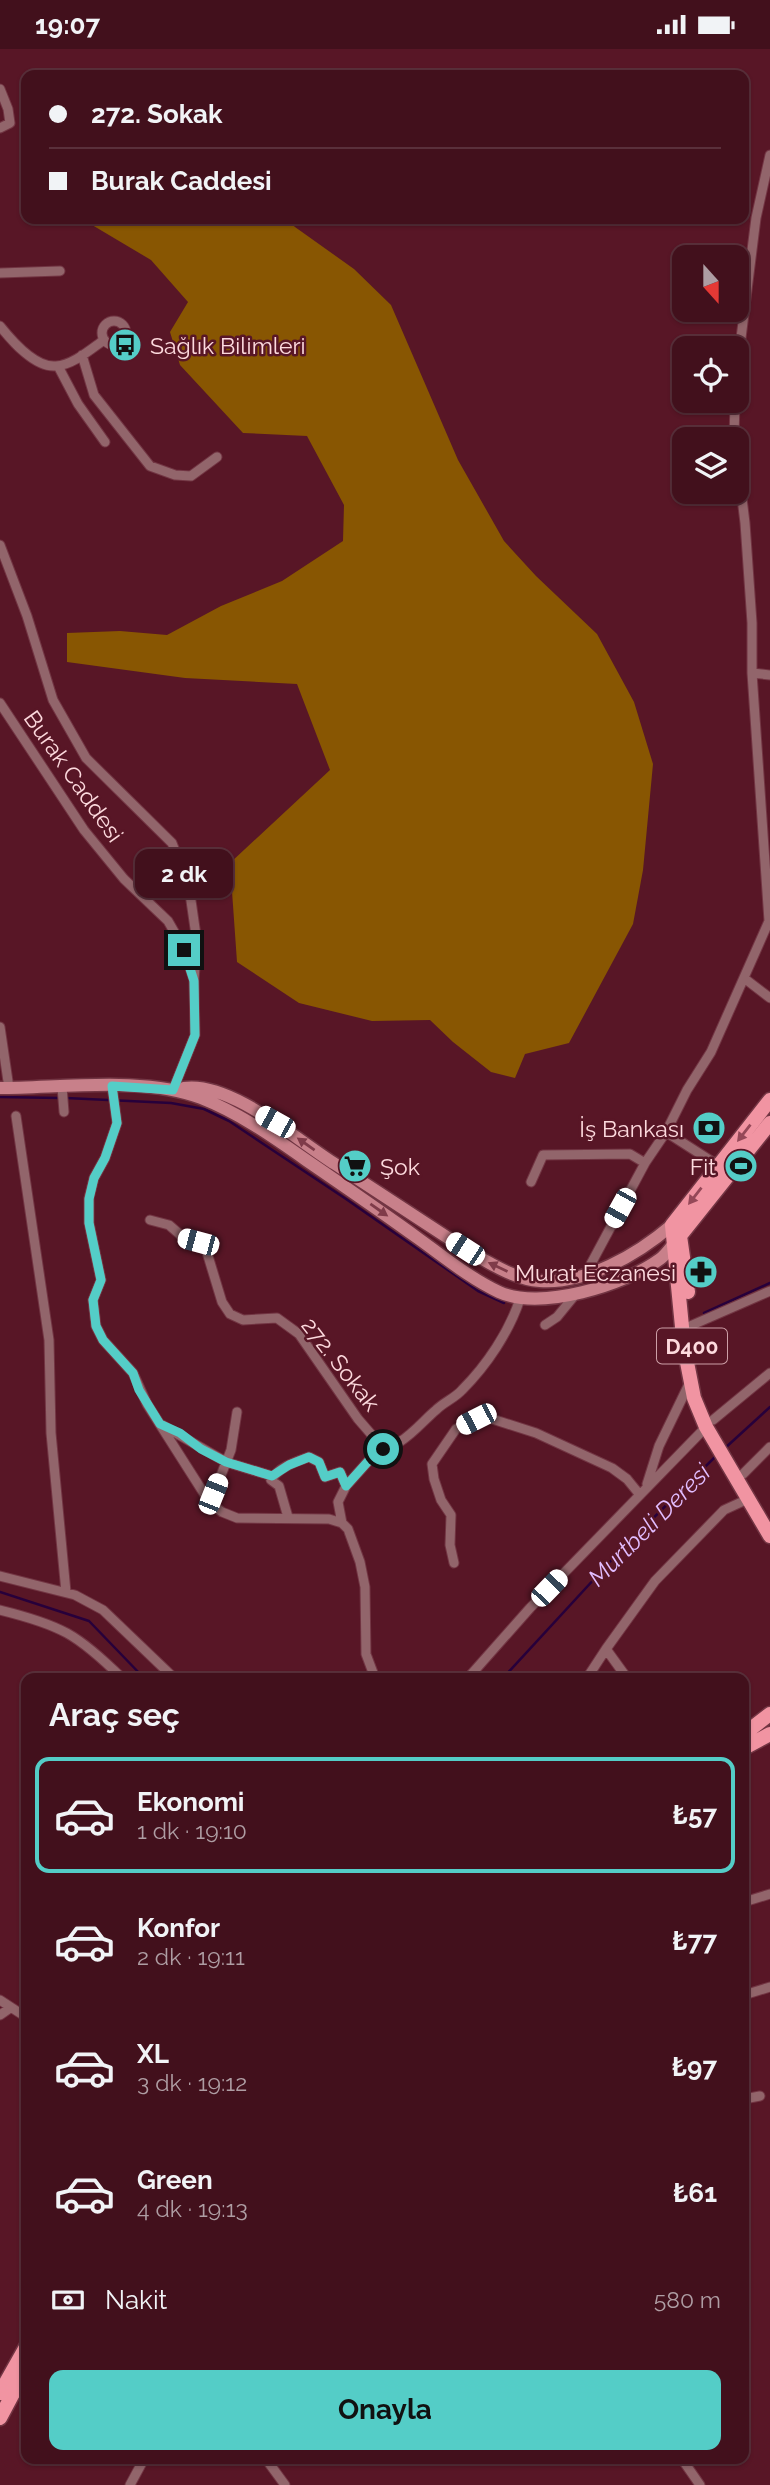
<!DOCTYPE html>
<html lang="tr">
<meta charset="utf-8">
<style>
body{margin:0;font-family:Raleway,sans-serif;background:#491925;color:#f1f3f6;height:100vh;display:flex;flex-direction:column;font-size:26px;white-space:nowrap}
*{box-sizing:border-box;margin:0}
p{font-size:23px;color:#ae9da3}
.icon{flex:none;width:38px;height:38px;fill:none;stroke:currentColor;stroke-width:2;stroke-linecap:round;stroke-linejoin:round}
.map{position:relative;flex:1;overflow:hidden}
.details{position:absolute;left:21px;top:1624px;width:728px;height:791px;display:flex;flex-direction:column;background:#42101c;border-radius:14px;box-shadow:0 2px 5px #0004,0 0 0 2px #5a303b}
.details>*{flex:none}
.banner{position:absolute;left:21px;top:21px;width:728px;height:154px;border-radius:14px;box-shadow:0 2px 5px #0004,0 0 0 2px #5a303b;display:grid;align-content:center;height:154px;padding:0 28px;background:#42101c}
.needle{width:46px;rotate:159deg}
.controls{position:absolute;left:672px;top:196px;display:grid;gap:14px}
.controls a{display:grid;place-items:center;width:77px;height:77px;border-radius:14px;background:#42101c;box-shadow:0 2px 5px #0004,0 0 0 2px #5a303b;font-size:35px}
.end{position:absolute;width:32px;height:32px;margin:-16px;border:9px solid #54cdc7;background:#111;box-shadow:0 0 0 4px #111}
.from{border-radius:50%}
.bubble{position:absolute;height:49px;border-radius:14px;background:#42101c;box-shadow:0 2px 5px #0004,0 0 0 2px #5a303b;font-size:23px;font-weight:700;line-height:49px;text-align:center}
.car{position:absolute;width:21px;height:42px;margin:-21px -10px;border-radius:9px;box-shadow:0 0 5px 2px #0007;background:linear-gradient(#fff 24%,#345 0 40%,#fff 0 76%,#345 0 86%,#fff 0)}
.banner b{display:flex;align-items:center;gap:24px;height:66px;font-size:26px}
.banner b+b{border-top:2px solid #5a303b}
.banner i{width:18px;height:18px;background:#f1f3f6}
ul{padding:0;list-style:none}
li{display:flex;align-items:center;gap:21px;height:116px;margin:0 14px 10px;padding:0 14px;border:4px solid transparent;border-radius:14px}
li div{flex:1}
li b{display:block;font-size:26px}
li em{font-style:normal;font-weight:700}
li.on{border-color:#54cdc7}
li>.icon{width:63px;height:63px;stroke-width:1.5}
h2{padding:0 28px;font-size:32px;line-height:84px}
.pay{display:flex;align-items:center;gap:18px;height:77px;padding:0 28px;font-size:26px}
.pay p{margin-inline-start:auto}
.primary-button{display:flex;gap:14px;margin-top:auto;padding:14px 28px}
.primary-button a{flex:1;height:80px;border-radius:14px;background:#54cdc7;color:#111;font-size:28px;font-weight:700;line-height:80px;text-align:center}
.status{display:flex;justify-content:space-between;align-items:center;height:49px;padding:0 35px;background:#42101c;direction:ltr}
.status svg{height:19px;fill:currentColor}
.map>svg:first-child{display:block}
</style>
<div class="status"><b>19:07</b><svg viewBox="0 0 49 12"><path d="M0 12V9h3v3zM5 12V6h3v6zM10 12V3h3v9zM15 12V0h3v12zM26 1h20v11H26zM47 4h2v5h-2z"/></svg></div>
<div class="map">
<svg width="770" height="2436" viewBox="0 0 770 2436">
<rect width="100%" height="100%" fill="#581626"/>
<path fill="#885602" d="M 82,170 L 286,170 L 295,178 L 354,220 L 391,256 L 458,411 L 504,492 L 536,527 L 597,585 L 634,653 L 653,715 L 643,821 L 633,875 L 569,994 L 525,1005 L 515,1029 L 491,1023 L 453,993 L 430,971 L 372,972 L 299,954 L 237,913 L 230,814 L 330,721 L 297,635 L 185,629 L 67,613 L 67,584 L 120,582 L 167,586 L 221,557 L 282,532 L 343,492 L 344,456 L 307,387 L 243,384 L 180,316 L 170,283 L 188,253 L 151,211 Z"/>
<g fill="none" stroke-linecap="round" stroke-linejoin="round">
<path stroke="#27003b" stroke-width="2.5" d="M 0,1048 L 60,1049
M 66,1049 L 171,1054 L 204,1060 L 229,1072 L 346,1150 L 478,1242 L 504,1254
M 704,1264 L 770,1234
M 724,1400 L 770,1358
M 0,1543 L 89,1572 L 144,1629
M 503,1629 L 620,1502 L 716,1407"/>
<defs>
<path id="street" d="M 0,79 L 10,74 L 8,60 L 0,40
M 0,224 L 60,222
M102 284a12 12 0 1 1 24 0a12 12 0 1 1-24 0Z
M 0,277 C 12,292 35,319 56,317 C 73,316 91,300 104,291
M 82,306 L 94,346 L 150,417 L 175,426 L 191,427 L 217,408
M 58,317 L 78,355 L 105,393
M 737,321 L 756,169 L 770,106
M 734,390 L 735,352
M 0,496 L 27,567 L 53,651 L 86,709 L 172,794 L 189,838 L 197,893 L 194,931
M 752,624 L 770,626
M 0,654 L 84,781 L 124,830 L 168,872 L 184,900 L 194,931 L 195,986 L 173,1041
M 744,929 L 770,949
M 0,978 L 9,1039
M 112,1037 L 117,1074 L 105,1109 L 94,1129 L 89,1149 L 89,1174 L 101,1231 L 93,1251 L 96,1277 L 103,1291 L 133,1324 L 147,1355 L 210,1454 L 222,1463 L 237,1469 L 329,1470 L 342,1474 L 348,1480 L 360,1513 L 365,1538 L 366,1605 L 375,1629
M 62,1038 L 64,1063
M 16,1067 L 49,1291 L 51,1384 L 66,1543
M 666,1083 L 719,1117
M 531,1133 L 543,1106 L 630,1105 L 645,1114
M 150,1171 L 169,1176 L 184,1189 L 205,1197 L 222,1253 L 230,1265 L 243,1271 L 277,1269 L 299,1285 L 358,1370 L 371,1385 L 374,1397 L 372,1408 L 346,1437 L 338,1453 L 342,1474
M 585,1226 L 645,1114 L 666,1083 L 687,1041 L 711,1003 L 769,872 L 752,624 L 752,574 L 745,474 L 737,408
M 545,1276 L 557,1268 L 575,1246
M 690,1277 L 770,1242
M 713,1371 L 770,1324
M 162,1376 L 226,1413 L 272,1427
M 374,1397 C 398,1405 419,1375 436,1361 C 444,1353 455,1349 462,1341 C 487,1316 509,1283 520,1250
M 743,1425 L 770,1398
M 647,1435 L 659,1397 L 690,1333
M 210,1454 L 231,1401 L 237,1363
M 288,1468 L 279,1437 L 271,1431 C 279,1418 295,1413 309,1408 L 319,1413 L 325,1428 L 340,1423 L 346,1437
M 454,1514 L 450,1496 L 451,1466 L 441,1451 L 434,1430 L 432,1415 L 456,1380 L 483,1367 L 536,1384 L 612,1419 L 627,1430 L 640,1446
M 0,1527 L 75,1546 L 103,1561 L 174,1629
M 0,1561 C 61,1576 77,1585 122,1629
M 468,1629 L 530,1559 L 706,1378
M 587,1629 L 606,1600
M 627,1629 L 606,1600 L 655,1532 L 724,1461 L 748,1450
M 744,1853 L 770,1845
M 744,1946 L 770,1938
M 0,1951 L 26,1968
M 0,1966 L 10,1959
M 744,2050 L 760,2047
M 14,2341 L 26,2348
M 266,2410 L 285,2436
M 682,2410 L 700,2436
M 130,2436 L 144,2410"/>
<path id="secondary" d="M 0,1039 C 60,1039 145,1027 201,1049 C 239,1064 272,1087 306,1111 C 344,1137 382,1163 419,1190 C 444,1208 471,1230 499,1243 C 540,1262 625,1236 660,1210 C 667,1205 672,1196 678,1190
M 184,1039 C 230,1032 297,1091 335,1115 C 378,1143 422,1172 465,1200 C 488,1213 513,1230 540,1232 C 587,1235 637,1206 672,1176"/>
<path id="primary" d="M 770,1051 L 672,1176 L 684,1298 L 694,1349 L 706,1378 L 770,1487
M 688,1243 L 680,1187 L 770,1074
M 744,1685 L 770,1665
M 744,1699 L 770,1685
M 0,2344 L 26,2298
M 0,2369 L 26,2320"/>
</defs>
<use href="#street" stroke="#723543" stroke-width="11"/>
<use href="#secondary" stroke="#723543" stroke-width="15"/>
<use href="#primary" stroke="#723543" stroke-width="17"/>
<use href="#street" stroke="#92656b" stroke-width="9"/>
<use href="#secondary" stroke="#c8808a" stroke-width="12"/>
<use href="#primary" stroke="#f194a2" stroke-width="14"/>
</g>
<defs><path id="oneway-solid" d="M-6-.8H1V-3.2L6.5 0L1 3.2V.8H-6Z" transform="scale(1.75)"/></defs>
<g fill="#954858">
<use href="#oneway-solid" transform="translate(744 1084) rotate(128)"/>
<use href="#oneway-solid" transform="translate(695 1147) rotate(128)"/>
</g>
<g fill="#7f3b49">
<use href="#oneway-solid" transform="translate(306 1095) rotate(-145)"/>
<use href="#oneway-solid" transform="translate(379 1161) rotate(35)"/>
<use href="#oneway-solid" transform="translate(498 1218) rotate(-155)"/>
</g>
<g fill="none" stroke-linecap="round" stroke-linejoin="round">
<path stroke="#54cdc7" stroke-width="9" d="M 184,901 L 194,932 L 195,986 L 173,1041 L 112,1037 L 117,1074 L 105,1109 L 94,1129 L 89,1150 L 89,1174 L 101,1231 L 93,1251 L 96,1277 L 103,1291 L 133,1324 L 139,1341 L 160,1375 L 180,1384 L 201,1400 L 226,1413 L 272,1427 L 289,1416 L 309,1408 L 319,1413 L 325,1428 L 340,1423 L 346,1437 L 372,1408 L 374,1397 L 383,1400"/>
</g>
<defs>
<symbol id="bus-disc" viewBox="-11 -11 22 22"><circle r="9.5" fill="#54cdc7" stroke="#581626"/><path d="M-5-6H5V4H4V6H2V4H-2V6H-4V4H-5ZM-3.5-4V0h7V-4ZM-3.5 1.2v1.5H-2V1.2ZM2 1.2v1.5H3.5V1.2Z" fill="#111"/></symbol>
<symbol id="bank-disc" viewBox="-11 -11 22 22"><circle r="9.5" fill="#54cdc7" stroke="#581626"/><path d="M-6-4H6V4H-6ZM0-2.3a2.3 2.3 0 1 0 0 4.6a2.3 2.3 0 1 0 0-4.6Z" fill="#111"/></symbol>
<symbol id="supermarket-disc" viewBox="-11 -11 22 22"><circle r="9.5" fill="#54cdc7" stroke="#581626"/><path d="M-6-5.5h2.5l.6 2H6L4.5 2H-2.5L-4.4-4H-6ZM-1.5 3.2a1.3 1.3 0 1 0 .1 0ZM3 3.2a1.3 1.3 0 1 0 .1 0Z" fill="#111"/></symbol>
<symbol id="stadium-disc" viewBox="-11 -11 22 22"><circle r="9.5" fill="#54cdc7" stroke="#581626"/><path d="M0-5a6.5 5 0 1 0 0 10a6.5 5 0 1 0 0-10ZM-3.5-1.8h7v3.6h-7Z" fill="#111"/></symbol>
<symbol id="pharmacy-disc" viewBox="-11 -11 22 22"><circle r="9.5" fill="#54cdc7" stroke="#581626"/><path d="M-2-6h4v4h4v4h-4v4h-4v-4h-4v-4h4Z" fill="#111"/></symbol>
</defs>
<g fill-rule="evenodd">
<use href="#bus-disc" x="106" y="277" width="38" height="38"/>
<use href="#bank-disc" x="690" y="1060" width="38" height="38"/>
<use href="#supermarket-disc" x="336" y="1098" width="38" height="38"/>
<use href="#stadium-disc" x="722" y="1098" width="38" height="38"/>
<use href="#pharmacy-disc" x="682" y="1204" width="38" height="38"/>
</g>
<g text-anchor="middle" dominant-baseline="central" stroke-width="5" stroke-linejoin="round" paint-order="stroke">
<rect fill="#581626" stroke="#cc9fa7" stroke-width="2" x="657" y="1279.5" width="70" height="35" rx="5"/>
<g font-size="21" font-weight="bold" fill="#fddade">
<text x="692" y="1297">D400</text>
</g>
<g font-size="23" fill="#fddade" stroke="#581626" text-anchor="end">
<text x="150" y="296" text-anchor="start">Sağlık Bilimleri</text>
<text x="684" y="1079">İş Bankası</text>
<text x="380" y="1117" text-anchor="start">Şok</text>
<text x="716" y="1117">Fit</text>
<text x="676" y="1223">Murat Eczanesi</text>
</g>
<g font-size="23" fill="#fddade" stroke="#581626">
<text transform="translate(74 727) rotate(55)">Burak Caddesi</text>
<text transform="translate(341 1315) rotate(52)">272. Sokak</text>
</g>
<g font-size="24" font-style="italic" fill="#e2bdff" stroke="#581626">
<text transform="translate(649 1476) rotate(-45)">Murtbeli Deresi</text>
</g>
</g>
</svg>
<div class="controls">
<a><svg class="needle" viewBox="-14 -14 28 28"><path d="M0-13l5 13h-10z" fill="#e53935"/><path d="M0 13l5-13h-10z" fill="#ae9da3"/></svg></a>
<a><svg class="icon" aria-label="locate" viewBox="0 0 24 24"><circle cx="12" cy="12" r="6"/><path d="M12 2v4M12 18v4M2 12h4M18 12h4"/></svg></a>
<a><svg class="icon" aria-label="layers" viewBox="0 0 24 24"><path d="M12 4l9 5-9 5-9-5zM3 14l9 5 9-5"/></svg></a>
</div>
<i class="end from" style="left:383px;top:1400px"></i>
<i class="end" style="left:184px;top:901px"></i>
<div class="bubble" style="left:135px;top:800px;width:98px">2 dk</div>
<i class="car" style="left:275px;top:1073px;rotate:299deg"></i>
<i class="car" style="left:620px;top:1159px;rotate:209deg"></i>
<i class="car" style="left:198px;top:1193px;rotate:285deg"></i>
<i class="car" style="left:465px;top:1200px;rotate:303deg"></i>
<i class="car" style="left:476px;top:1370px;rotate:243deg"></i>
<i class="car" style="left:213px;top:1445px;rotate:22deg"></i>
<i class="car" style="left:549px;top:1539px;rotate:44deg"></i>
<div class="banner">
<b><i class="from"></i>272. Sokak</b>
<b><i></i>Burak Caddesi</b>
</div>
<section class="details">
<h2>Araç seç</h2>
<ul>
<li class="on"><svg class="icon" aria-label="car" viewBox="0 0 24 24"><path d="M5 17H2v-5l4-1 3-4h7l3 4 3 1v5h-3M9 17h6M6 11h13"/><circle cx="7" cy="17" r="2"/><circle cx="17" cy="17" r="2"/></svg><div><b>Ekonomi</b><p>1 dk · 19:10</p></div><em>₺57</em></li>
<li><svg class="icon" aria-label="car" viewBox="0 0 24 24"><path d="M5 17H2v-5l4-1 3-4h7l3 4 3 1v5h-3M9 17h6M6 11h13"/><circle cx="7" cy="17" r="2"/><circle cx="17" cy="17" r="2"/></svg><div><b>Konfor</b><p>2 dk · 19:11</p></div><em>₺77</em></li>
<li><svg class="icon" aria-label="car" viewBox="0 0 24 24"><path d="M5 17H2v-5l4-1 3-4h7l3 4 3 1v5h-3M9 17h6M6 11h13"/><circle cx="7" cy="17" r="2"/><circle cx="17" cy="17" r="2"/></svg><div><b>XL</b><p>3 dk · 19:12</p></div><em>₺97</em></li>
<li><svg class="icon" aria-label="car" viewBox="0 0 24 24"><path d="M5 17H2v-5l4-1 3-4h7l3 4 3 1v5h-3M9 17h6M6 11h13"/><circle cx="7" cy="17" r="2"/><circle cx="17" cy="17" r="2"/></svg><div><b>Green</b><p>4 dk · 19:13</p></div><em>₺61</em></li>
</ul>
<div class="pay"><svg class="icon" aria-label="cash" viewBox="0 0 24 24"><path d="M3 7h18v10H3z"/><circle cx="12" cy="12" r="2"/></svg>Nakit<p>580 m</p></div>
<div class="primary-button"><a>Onayla</a></div>
</section>
</div>
